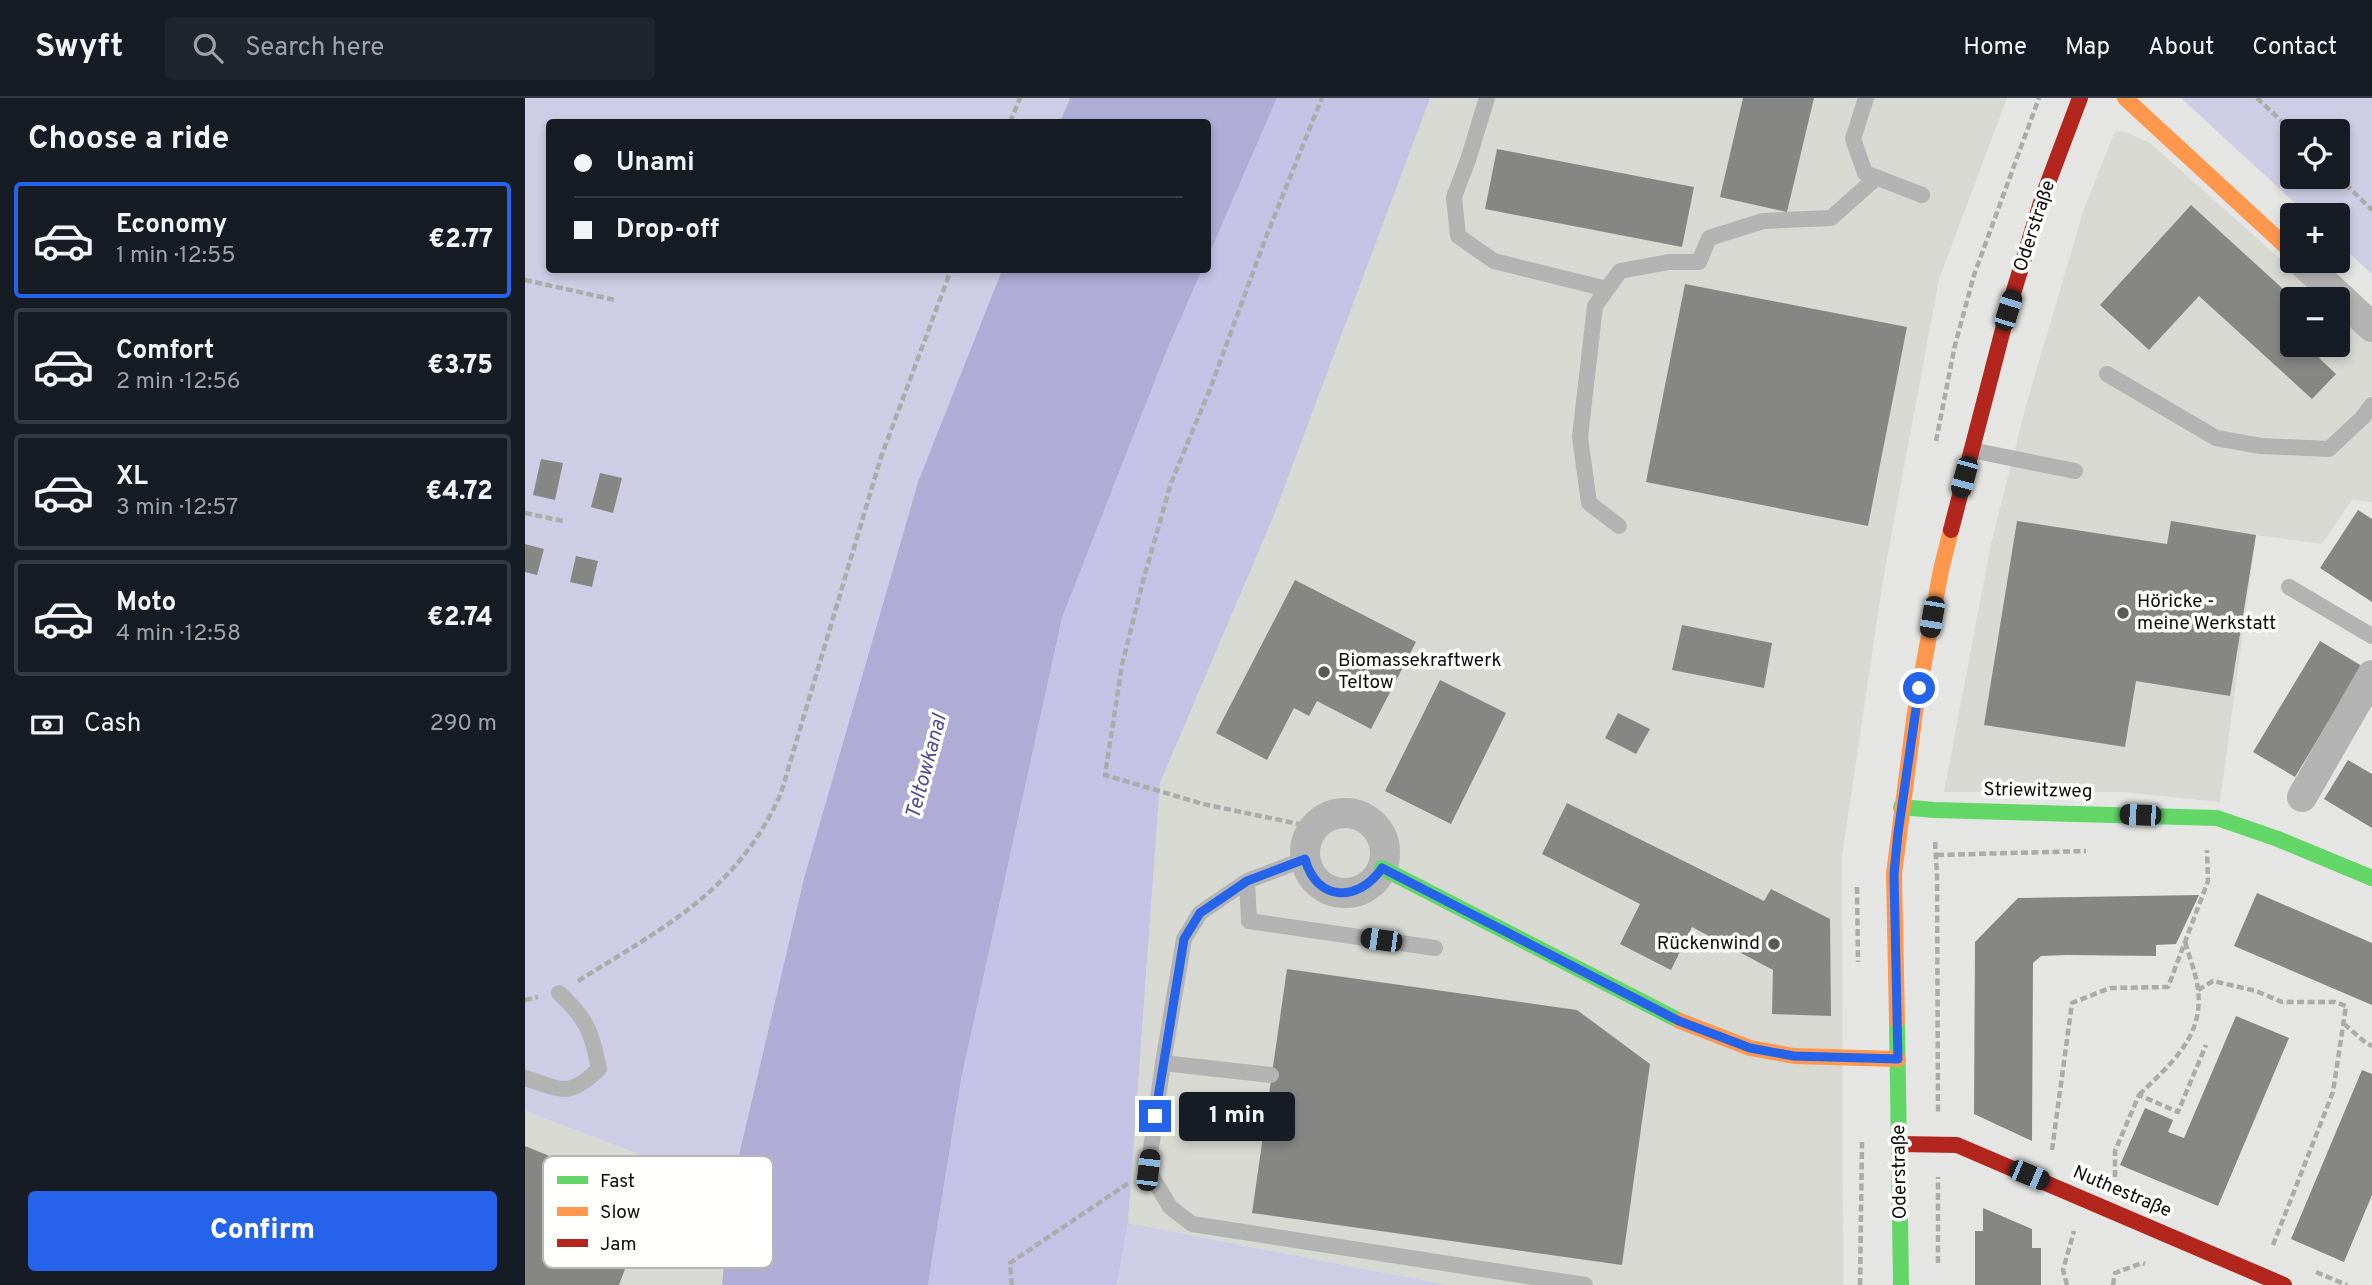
<!DOCTYPE html>
<meta charset="utf-8">
<style>
body{margin:0;font-family:Overpass,sans-serif;background:#20242c;color:#f1f3f6;height:100vh;display:flex;flex-direction:column;font-size:26px;white-space:nowrap}
*{box-sizing:border-box;margin:0}
p{font-size:23px;color:#9ea1a6}
.icon{flex:none;width:38px;height:38px;fill:none;stroke:currentColor;stroke-width:2;stroke-linecap:round;stroke-linejoin:round}
.map{position:relative;flex:1;overflow:hidden}
.details{display:flex;flex-direction:column;background:#171b24;width:525px}
.details>*{flex:none}
.top-card{position:absolute;left:21px;top:21px;width:665px;height:154px;border-radius:7px;box-shadow:0 4px 10px #0003;display:grid;align-content:center;height:154px;padding:0 28px;background:#171b24}
.fabs{position:absolute;left:1755px;top:21px;display:grid;gap:14px}
.fabs a{display:grid;place-items:center;width:70px;height:70px;border-radius:7px;background:#171b24;box-shadow:0 4px 10px #0003;font-size:35px}
.end{position:absolute;width:32px;height:32px;margin:-16px;border:9px solid #2563eb;background:#fff;box-shadow:0 0 0 4px #fff}
.from{border-radius:50%}
.bubble{position:absolute;height:49px;border-radius:7px;background:#171b24;box-shadow:0 4px 10px #0003;font-size:23px;font-weight:800;line-height:49px;text-align:center}
.car{position:absolute;width:21px;height:42px;margin:-21px -10px;border-radius:9px;box-shadow:0 0 5px 2px #0007;background:linear-gradient(#222 24%,#8ab4d8 0 40%,#222 0 76%,#8ab4d8 0 86%,#222 0)}
.top-card b{display:flex;align-items:center;gap:24px;height:66px;font-size:26px}
.top-card b+b{border-top:2px solid #363941}
.top-card i{width:18px;height:18px;background:#f1f3f6}
ul{padding:0;list-style:none}
li{display:flex;align-items:center;gap:21px;height:116px;margin:0 14px 10px;padding:0 14px;border:4px solid #363941;border-radius:7px}
li div{flex:1}
li b{display:block;font-size:26px}
li em{font-style:normal;font-weight:800}
li.current{border-color:#2563eb}
li>.icon{width:63px;height:63px;stroke-width:1.5}
h2{padding:0 28px;font-size:32px;line-height:84px}
.pay{display:flex;align-items:center;gap:18px;height:77px;padding:0 28px;font-size:26px}
.pay p{margin-inline-start:auto}
.cta{display:flex;gap:14px;margin-top:auto;padding:14px 28px}
.cta a{flex:1;height:80px;border-radius:7px;background:#2563eb;color:#fff;font-size:28px;font-weight:800;line-height:80px;text-align:center}
header{display:flex;align-items:center;gap:42px;box-sizing:border-box;height:98px;padding:0 35px;background:#171b24;border-bottom:2px solid #363941}
header strong{font-size:33px}
nav{display:flex;gap:38px;margin-inline-start:auto;font-size:24px}
.search{width:490px;height:63px;background:#20242c;display:flex;align-items:center;gap:18px;box-sizing:border-box;padding:0 24px;border-radius:7px;color:#9ea1a6;font-size:26px}
main{display:flex;flex:1;min-height:0}
.map>svg:first-child{display:block}
</style>
<header>
<strong>Swyft</strong>
<div class="search"><svg class="icon" aria-label="search" viewBox="0 0 24 24"><circle cx="10" cy="10" r="6"/><path d="M15 15l6 6"/></svg>Search here</div>
<nav><a>Home</a><a>Map</a><a>About</a><a>Contact</a></nav>
</header>
<main>
<section class="details">
<h2>Choose a ride</h2>
<ul>
<li class="current"><svg class="icon" aria-label="car" viewBox="0 0 24 24"><path d="M5 17H2v-5l4-1 3-4h7l3 4 3 1v5h-3M9 17h6M6 11h13"/><circle cx="7" cy="17" r="2"/><circle cx="17" cy="17" r="2"/></svg><div><b>Economy</b><p>1 min · 12:55</p></div><em>€2.77</em></li>
<li><svg class="icon" aria-label="car" viewBox="0 0 24 24"><path d="M5 17H2v-5l4-1 3-4h7l3 4 3 1v5h-3M9 17h6M6 11h13"/><circle cx="7" cy="17" r="2"/><circle cx="17" cy="17" r="2"/></svg><div><b>Comfort</b><p>2 min · 12:56</p></div><em>€3.75</em></li>
<li><svg class="icon" aria-label="car" viewBox="0 0 24 24"><path d="M5 17H2v-5l4-1 3-4h7l3 4 3 1v5h-3M9 17h6M6 11h13"/><circle cx="7" cy="17" r="2"/><circle cx="17" cy="17" r="2"/></svg><div><b>XL</b><p>3 min · 12:57</p></div><em>€4.72</em></li>
<li><svg class="icon" aria-label="car" viewBox="0 0 24 24"><path d="M5 17H2v-5l4-1 3-4h7l3 4 3 1v5h-3M9 17h6M6 11h13"/><circle cx="7" cy="17" r="2"/><circle cx="17" cy="17" r="2"/></svg><div><b>Moto</b><p>4 min · 12:58</p></div><em>€2.74</em></li>
</ul>
<div class="pay"><svg class="icon" aria-label="cash" viewBox="0 0 24 24"><path d="M3 7h18v10H3z"/><circle cx="12" cy="12" r="2"/></svg>Cash<p>290 m</p></div>
<div class="cta"><a>Confirm</a></div>
</section>
<div class="map">
<svg width="1847" height="1187" viewBox="0 0 1847 1187">
<rect width="100%" height="100%" fill="#e5e5e3"/>
<path fill="#d8d9d2" d="M 851,0 L 1482,0 L 1414,181 L 1358,482 L 1317,758 L 1318,1187 L 923,1187 L 603,1125 L 635,685 L 747,422 Z
M 1590,33 L 1600,34 L 1624,44 L 1800,201 L 1768,201 L 1768,247 L 1813,247 L 1813,213 L 1847,243 L 1847,404 L 1827,402 L 1797,446 L 1731,437 L 1695,704 L 1596,694 L 1419,694 L 1466,446 L 1502,304 L 1559,111 Z
M 0,1013 L 206,1091 L 197,1187 L 0,1187 Z"/>
<path fill="#cecde5" fill-rule="evenodd" d="M 0,0 L 545,0 L 535,24 L 24,24 L 24,172 L 477,172 L 393,384 L 279,780 L 206,1091 L 0,1013 Z
M 1656,0 L 1847,0 L 1847,176 L 1813,145 L 1813,117 L 1783,117 ZM 1768,33 L 1813,33 L 1813,79 L 1768,79 Z
M 603,1125 L 923,1187 L 592,1187 Z"/>
<path fill="#c5c3e5" d="M 752,0 L 905,0 L 747,422 L 635,685 L 603,1125 L 592,1187 L 403,1187 L 436,982 L 537,520 L 642,252 L 677,172 L 682,172 L 683,159 Z"/>
<path fill="#afacd6" d="M 545,0 L 752,0 L 683,159 L 682,24 L 535,24 Z
M 477,172 L 677,172 L 642,252 L 537,520 L 436,982 L 403,1187 L 197,1187 L 206,1091 L 279,780 L 393,384 Z"/>
<path fill="#868684" d="M 1218,0 L 1289,0 L 1262,114 L 1195,99 Z
M 972,51 L 1169,89 L 1157,149 L 960,111 Z
M 1666,107 L 1768,200 L 1768,247 L 1806,247 L 1794,260 L 1811,276 L 1787,301 L 1674,198 L 1624,252 L 1575,207 Z
M 1160,186 L 1382,229 L 1343,428 L 1121,384 Z
M 16,361 L 38,365 L 30,402 L 8,397 Z
M 75,375 L 97,380 L 88,415 L 66,409 Z
M 1833,412 L 1847,421 L 1847,504 L 1795,470 Z
M 1492,423 L 1642,446 L 1646,423 L 1731,437 L 1705,598 L 1611,583 L 1600,649 L 1459,627 Z
M 0,446 L 19,451 L 12,477 L 0,474 Z
M 51,458 L 73,463 L 67,489 L 45,484 Z
M 770,482 L 891,544 L 846,631 L 792,603 L 784,618 L 769,610 L 742,662 L 691,635 Z
M 1157,527 L 1247,545 L 1239,590 L 1147,572 Z
M 1795,543 L 1837,568 L 1770,679 L 1728,654 Z
M 915,582 L 981,615 L 926,726 L 860,693 Z
M 1093,615 L 1125,631 L 1111,656 L 1080,640 Z
M 1823,662 L 1847,676 L 1847,730 L 1799,701 Z
M 1042,705 L 1239,803 L 1246,791 L 1305,821 L 1306,918 L 1247,916 L 1248,872 L 1167,829 L 1146,872 L 1095,846 L 1115,806 L 1017,756 Z
M 1732,795 L 1847,845 L 1847,907 L 1709,848 Z
M 1674,797 L 1651,846 L 1631,847 L 1631,858 L 1542,857 L 1516,858 L 1508,865 L 1507,1043 L 1449,1016 L 1450,844 L 1493,800 Z
M 762,871 L 1052,912 L 1125,966 L 1097,1167 L 727,1115 Z
M 1711,918 L 1764,940 L 1693,1108 L 1595,1067 L 1620,1010 L 1648,1022 L 1643,1034 L 1659,1040 Z
M 1837,972 L 1847,976 L 1847,1097 L 1819,1164 L 1766,1141 Z
M 0,1048 L 127,1100 L 94,1187 L 0,1187 Z
M 1458,1110 L 1507,1131 L 1507,1150 L 1516,1150 L 1516,1187 L 1450,1187 L 1450,1133 L 1458,1133 Z"/>
<g fill="none" stroke-linecap="round" stroke-linejoin="round">
<path stroke="#ababaa" stroke-width="4.5" stroke-dasharray="7 3.5" stroke-linecap="butt" d="M 1732,0 L 1768,34
M 485,24 L 495,0
M 1813,79 L 1847,112
M 0,182 L 90,202
M 1411,343 L 1430,247 L 1449,177 L 1514,0
M 0,415 L 38,423
M 788,729 L 678,706 L 580,677 L 597,567 L 618,483 L 646,385 L 685,291 L 741,139 L 797,0
M 1410,744 L 1412,777 L 1413,1015
M 1412,757 L 1561,753
M 1332,789 L 1333,864
M 53,883 C 139,829 213,793 256,695 L 356,359 L 426,172
M 1673,892 L 1688,883 L 1731,893 L 1757,904 L 1810,904 L 1821,908 L 1808,994 L 1748,1147
M 0,902 L 13,899
M 1819,926 L 1841,945 L 1847,948
M 1614,997 C 1645,966 1679,940 1673,891 C 1671,875 1664,859 1660,843
M 1527,1052 L 1547,905 L 1585,890 L 1643,889 L 1683,783 L 1682,752
M 1590,1079 L 1590,1053 L 1614,997 L 1653,1014 L 1681,947
M 1413,1165 L 1413,1079
M 1791,1174 L 1822,1187
M 487,1187 L 485,1165 L 605,1084
M 1335,1187 L 1337,1044
M 1542,1187 L 1538,1172 L 1549,1133
M 1588,1187 L 1590,1175 L 1617,1165 L 1620,1166"/>
<path stroke="#b3b3b3" stroke-width="16" d="M 962,0 L 943,62 L 929,99 L 933,138 L 969,163 L 1082,191
M 1341,0 L 1328,41 L 1340,75 L 1397,97
M 1582,276 L 1691,340 L 1736,348 L 1804,351 L 1837,320 L 1847,307
M 1446,352 L 1550,373
M 1094,428 L 1064,405 L 1055,339 L 1070,208 L 1095,173 L 1144,164 L 1174,164 L 1184,140 L 1238,123 L 1306,120 L 1351,80
M 1764,489 L 1847,538
M 780,761 L 722,783 L 675,815 L 659,841 L 638,965 L 623,1072 L 645,1109 L 667,1126 L 1060,1187
M 722,783 L 724,823 L 910,850
M 638,965 L 746,977
M 0,980 C 38,992 43,1000 74,971 C 67,934 62,921 34,895"/>
<path stroke="#b3b3b3" stroke-width="30" d="M 1776,163 L 1847,229
M 1777,699 L 1847,577
M780 755a40 40 0 1 1 80 0a40 40 0 1 1-80 0Z"/>
<path stroke="#63d668" stroke-width="16" d="M 1376,709 L 1409,712 L 1692,720 L 1753,741 L 1847,780
M 857,770 L 1155,923
M 1372,923 L 1376,1187"/>
<path stroke="#ff974d" stroke-width="16" d="M 1600,0 L 1768,155
M 1155,923 L 1225,950 L 1269,958 L 1373,961
M 1372,923 L 1369,776 L 1390,614 L 1416,472 L 1426,432"/>
<path stroke="#b3261e" stroke-width="16" d="M 1426,432 L 1483,212 L 1518,98 L 1555,0
M 1374,1046 L 1432,1047 L 1759,1187"/>
</g>
<g fill="none" stroke-linecap="round" stroke-linejoin="round">
<path stroke="#2563eb" stroke-width="9" d="M 630,1018 L 659,841 L 675,815 L 706,794 L 722,783 L 780,761 C 792,805 834,804 857,770 L 1154,923 L 1225,950 L 1269,958 L 1373,961 L 1369,776 L 1373,735 L 1394,590"/>
</g>
<g fill="#595958" stroke="#fffffe" stroke-width="2.5">
<circle cx="1598" cy="515" r="7"/>
<circle cx="799" cy="574" r="7"/>
<circle cx="1249" cy="846" r="7"/>
</g>
<g text-anchor="middle" dominant-baseline="central" stroke-width="7" stroke-linejoin="round" paint-order="stroke">
<g font-size="19" fill="#0e0e0d" stroke="#fffffe">
<text transform="translate(1510 128) rotate(-72)">Oderstraße</text>
<text transform="translate(1513 693) rotate(1)">Striewitzweg</text>
<text transform="translate(1375 1074) rotate(-91)">Oderstraße</text>
<text transform="translate(1597 1094) rotate(23)">Nuthestraße</text>
</g>
<g font-size="19" fill="#0e0e0d" stroke="#fffffe" text-anchor="start">
<text x="1612" y="504">Höricke -<tspan x="1612" dy="22">meine Werkstatt</tspan></text>
<text x="813" y="563">Biomassekraftwerk<tspan x="813" dy="22">Teltow</tspan></text>
<text x="1235" y="846" text-anchor="end">Rückenwind</text>
</g>
<g font-size="21" font-style="italic" fill="#544a94" stroke="#fffffe">
<text transform="translate(402 669) rotate(-75)">Teltowkanal</text>
</g>
</g>
<rect x="18" y="1058" width="230" height="112" rx="10" fill="#fffffe" stroke="#b7b7b6" stroke-width="2"/>
<rect x="32" y="1078" width="31" height="8" fill="#63d668"/>
<rect x="32" y="1109" width="31" height="9" fill="#ff974d"/>
<rect x="32" y="1141" width="31" height="8" fill="#b3261e"/>
<g font-size="19" fill="#0e0e0d">
<text x="75" y="1089">Fast</text>
<text x="75" y="1120">Slow</text>
<text x="75" y="1152">Jam</text>
</g>
</svg>
<div class="fabs">
<a><svg class="icon" aria-label="locate" viewBox="0 0 24 24"><circle cx="12" cy="12" r="6"/><path d="M12 2v4M12 18v4M2 12h4M18 12h4"/></svg></a>
<a>+</a>
<a>−</a>
</div>
<i class="end from" style="left:1394px;top:590px"></i>
<i class="end" style="left:630px;top:1018px"></i>
<div class="bubble" style="left:654px;top:994px;width:116px">1 min</div>
<i class="car" style="left:1483px;top:212px;rotate:17deg"></i>
<i class="car" style="left:1439px;top:379px;rotate:195deg"></i>
<i class="car" style="left:1407px;top:519px;rotate:190deg"></i>
<i class="car" style="left:1615px;top:717px;rotate:272deg"></i>
<i class="car" style="left:856px;top:842px;rotate:278deg"></i>
<i class="car" style="left:623px;top:1072px;rotate:7deg"></i>
<i class="car" style="left:1504px;top:1077px;rotate:113deg"></i>
<div class="top-card">
<b><i class="from"></i>Unami</b>
<b><i></i>Drop-off</b>
</div>
</div>
</main>
